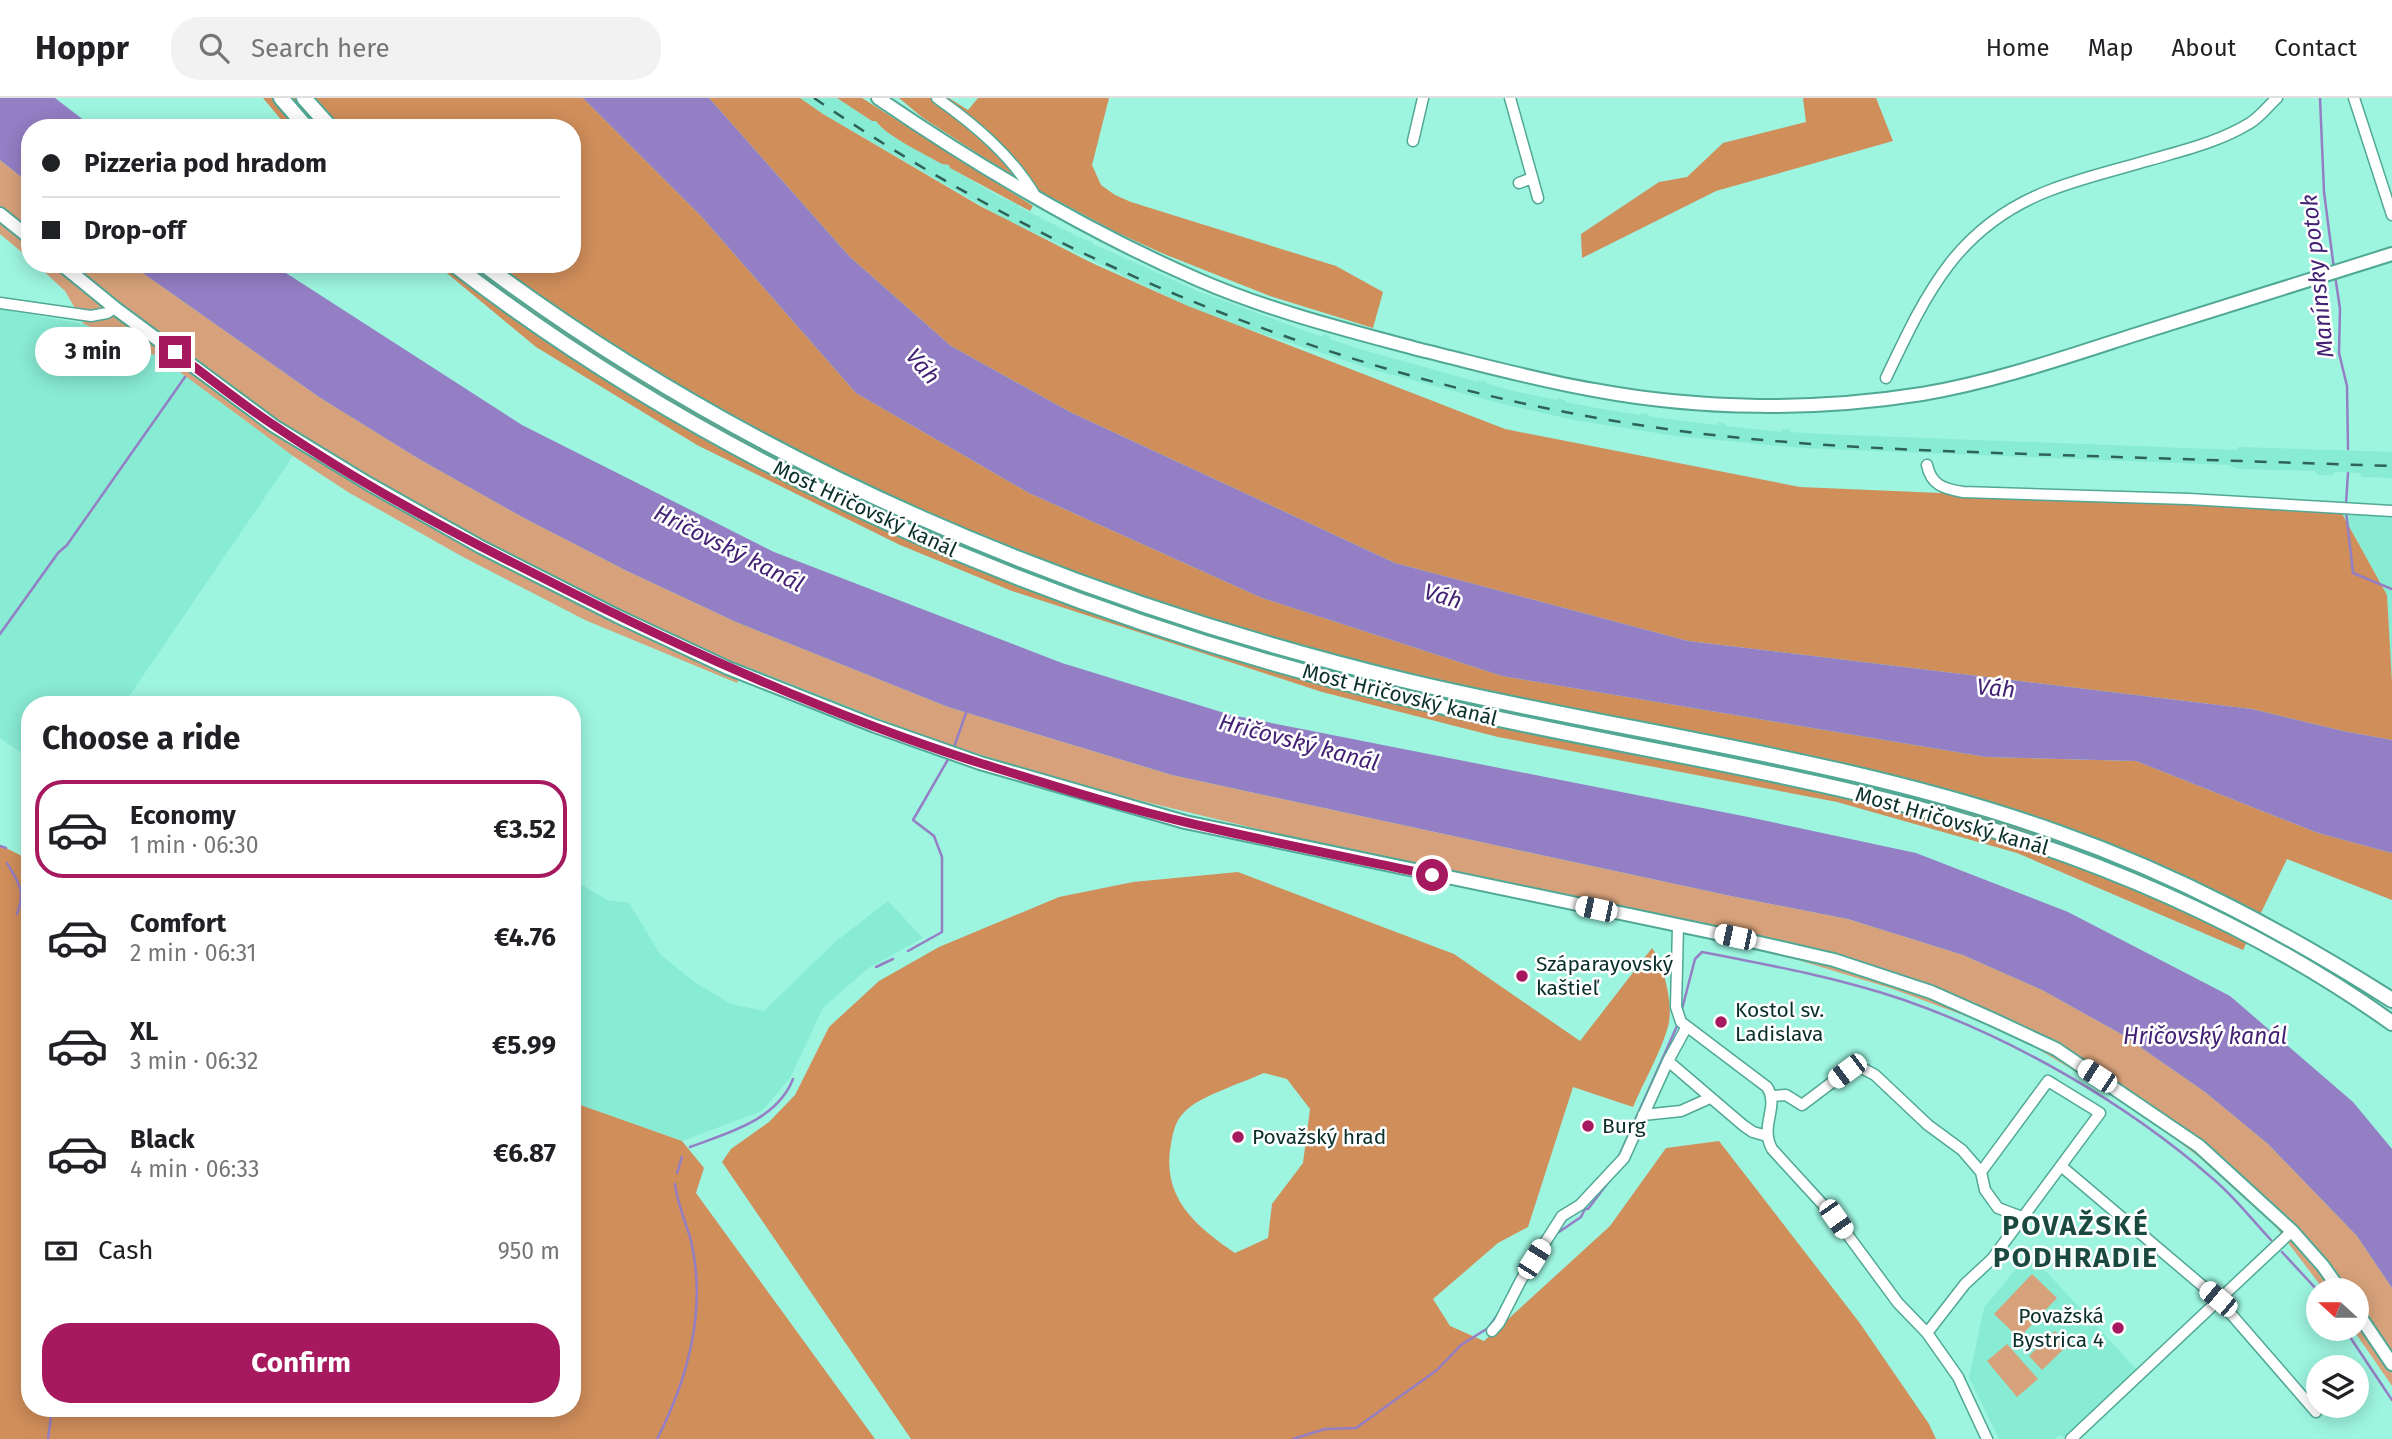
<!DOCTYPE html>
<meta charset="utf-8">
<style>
body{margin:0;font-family:"Fira Sans",sans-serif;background:#f2f2f2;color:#202124;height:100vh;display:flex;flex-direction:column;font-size:26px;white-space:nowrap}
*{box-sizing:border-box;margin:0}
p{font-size:23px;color:#757577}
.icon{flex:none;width:38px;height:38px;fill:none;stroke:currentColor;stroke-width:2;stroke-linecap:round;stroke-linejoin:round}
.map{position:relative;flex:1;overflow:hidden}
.drawer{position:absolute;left:21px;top:598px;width:560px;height:721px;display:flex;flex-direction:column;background:#fff;border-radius:28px;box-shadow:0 4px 18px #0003}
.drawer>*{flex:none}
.top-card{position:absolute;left:21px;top:21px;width:560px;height:154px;border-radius:28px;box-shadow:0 4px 18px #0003;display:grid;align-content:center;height:154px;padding:0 21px;background:#fff}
.needle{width:46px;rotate:291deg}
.buttons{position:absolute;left:2306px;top:1180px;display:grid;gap:14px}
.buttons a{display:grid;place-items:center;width:63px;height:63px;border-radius:50%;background:#fff;box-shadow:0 4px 18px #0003;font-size:35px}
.end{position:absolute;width:32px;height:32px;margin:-16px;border:9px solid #a6195e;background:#fff;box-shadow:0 0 0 4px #fff}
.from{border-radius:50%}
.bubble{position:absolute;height:49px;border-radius:24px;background:#fff;box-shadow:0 4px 18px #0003;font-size:23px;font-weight:700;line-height:49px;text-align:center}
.car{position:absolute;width:21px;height:42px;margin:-21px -10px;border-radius:9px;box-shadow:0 0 5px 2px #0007;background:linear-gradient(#fff 24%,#345 0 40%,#fff 0 76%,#345 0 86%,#fff 0)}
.top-card b{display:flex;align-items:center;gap:24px;height:66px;font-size:26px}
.top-card b+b{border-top:2px solid #e0e0e0}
.top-card i{width:18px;height:18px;background:#202124}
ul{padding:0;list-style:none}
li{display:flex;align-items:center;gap:21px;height:98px;margin:0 14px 10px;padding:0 7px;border:4px solid transparent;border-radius:28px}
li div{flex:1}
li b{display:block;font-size:26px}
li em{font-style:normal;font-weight:700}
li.active{border-color:#a6195e}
li>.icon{width:63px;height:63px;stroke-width:1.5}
h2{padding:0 21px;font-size:32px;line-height:84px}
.pay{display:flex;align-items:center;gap:18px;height:77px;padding:0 21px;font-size:26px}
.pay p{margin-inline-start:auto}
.cta{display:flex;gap:14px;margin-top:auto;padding:14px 21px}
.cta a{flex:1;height:80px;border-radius:28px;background:#a6195e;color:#fff;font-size:28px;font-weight:700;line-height:80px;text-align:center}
header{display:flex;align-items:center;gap:42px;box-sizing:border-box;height:98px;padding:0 35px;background:#fff;border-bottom:2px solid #e0e0e0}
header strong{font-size:33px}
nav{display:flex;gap:38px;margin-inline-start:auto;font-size:24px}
.search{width:490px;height:63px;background:#f2f2f2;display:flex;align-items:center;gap:18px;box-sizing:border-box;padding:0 24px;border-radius:28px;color:#757577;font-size:26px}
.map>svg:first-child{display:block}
</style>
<header>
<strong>Hoppr</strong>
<div class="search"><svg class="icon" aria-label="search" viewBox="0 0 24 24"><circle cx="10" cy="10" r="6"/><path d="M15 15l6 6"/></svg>Search here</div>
<nav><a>Home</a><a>Map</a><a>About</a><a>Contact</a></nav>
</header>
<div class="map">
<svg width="2392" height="1341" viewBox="0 0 2392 1341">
<rect width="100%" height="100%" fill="#9df5e0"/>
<path fill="#88ebd4" d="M 800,0 L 837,0 L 872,23 L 876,22 L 879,28 L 896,38 L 942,66 L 949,67 L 950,70 L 1000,99 L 1018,106 L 1019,109 L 1085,142 L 1092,143 L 1093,146 L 1105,151 L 1195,192 L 1322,239 L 1323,236 L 1330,238 L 1330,241 L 1356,250 L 1478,284 L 1479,282 L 1487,284 L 1487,286 L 1518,294 L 1557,302 L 1558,300 L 1565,302 L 1565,304 L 1602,311 L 1640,317 L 1641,315 L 1648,316 L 1648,318 L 1683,323 L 1717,327 L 1718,324 L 1725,326 L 1726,328 L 1781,334 L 1782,331 L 1790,332 L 1790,334 L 1822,336 L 2237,352 L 2238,349 L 2392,354 L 2392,380 L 2361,379 L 2360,375 L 2335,374 L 2332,377 L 2318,377 L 2315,373 L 2238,371 L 2229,367 L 1802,350 L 1676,338 L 1574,322 L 1507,307 L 1374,272 L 1235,227 L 1188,208 L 1007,122 L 823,16 Z
M 0,211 L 84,226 L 161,260 L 293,358 L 123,607 L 30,607 L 30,661 L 0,640 Z
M 2340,412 L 2392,414 L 2392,584 L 2387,497 Z
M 572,781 L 607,802 L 629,805 L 660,856 L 694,884 L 731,906 L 764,913 L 835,844 L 888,803 L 923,840 L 867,871 L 823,910 L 790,980 L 762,1013 L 682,1043 L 572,1004 Z
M 2029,1155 L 2137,1272 L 2063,1340 L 2061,1337 L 2055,1341 L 1999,1341 L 1969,1280 L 1984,1210 Z"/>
<path fill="#d7a27b" d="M 0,62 L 30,86 L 30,161 L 0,136 Z
M 36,166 L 130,166 L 319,299 L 419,361 L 524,420 L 627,473 L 736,524 L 948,609 L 1172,677 L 1731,798 L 1848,821 L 1963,857 L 2042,892 L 2123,937 L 2205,994 L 2268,1046 L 2357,1138 L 2392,1190 L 2392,1288 L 2352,1230 L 2357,1230 L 2357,1192 L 2324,1192 L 2276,1129 L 2199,1059 L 2126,1004 L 2033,948 L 1971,920 L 1890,890 L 1798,862 L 1088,690 L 933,642 L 745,568 L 737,585 L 585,522 L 463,459 L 348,394 L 293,358 L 161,260 L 84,226 L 65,193 Z
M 2032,1176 L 2057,1200 L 2019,1240 L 1994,1216 Z
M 2055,1233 L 2068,1247 L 2042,1272 L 2029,1258 Z
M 2007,1246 L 2038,1281 L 2017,1299 L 1987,1263 Z"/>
<path fill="#d08e5b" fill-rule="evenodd" d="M 263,0 L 583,0 L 701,118 L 856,295 L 1029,395 L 1262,500 L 1502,578 L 1986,659 L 2136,663 L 2318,735 L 2392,755 L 2392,802 L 2287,761 L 2243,852 L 2017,755 L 1837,704 L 1498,639 L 1322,594 L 1012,493 L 900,447 L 697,347 L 536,249 L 436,166 L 572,166 L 572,30 L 288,30 Z
M 709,0 L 800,0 L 823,16 L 980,108 L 1092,165 L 1188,208 L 1505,331 L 1800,389 L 2340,412 L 2387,497 L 2392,584 L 2392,642 L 2343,633 L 2252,611 L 1688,543 L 1395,465 L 1070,314 L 951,248 L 850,159 Z
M 837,0 L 862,0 L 1033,108 L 1030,113 L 950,70 L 949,67 L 942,66 C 925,56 886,38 876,23 L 872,23 Z
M 899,0 L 949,0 L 968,12 L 978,0 L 1109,0 L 1092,67 L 1101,87 L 1115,97 L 1131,104 L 1336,168 L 1383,194 L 1373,230 L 1270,198 L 1164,156 L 1118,135 L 1045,96 L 983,59 L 923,20 Z
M 1803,0 L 1876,0 L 1893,43 L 1716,93 L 1582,160 L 1581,136 L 1659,84 L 1687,79 L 1723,45 L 1806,24 Z
M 0,747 L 30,762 L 30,1311 L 572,1311 L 572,1004 L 682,1043 L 704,1070 L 696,1095 L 875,1341 L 0,1341 Z
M 1238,774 L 1454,856 L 1580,943 L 1652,850 C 1664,868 1674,907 1668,929 C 1660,956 1644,983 1633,1009 L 1573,989 L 1528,1129 L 1498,1145 L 1433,1201 L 1450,1228 L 1484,1243 L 1610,1128 L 1666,1050 L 1719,1043 L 1859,1224 L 1929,1326 L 1936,1341 L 911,1341 L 722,1064 L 731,1051 L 769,1024 L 795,997 L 829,929 L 879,883 L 939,849 L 1059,799 L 1133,784 ZM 1264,975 L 1287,981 L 1310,1011 L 1303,1065 L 1272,1106 L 1268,1140 L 1235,1155 C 1195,1128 1161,1099 1171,1046 C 1174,1030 1176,1020 1190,1009 C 1203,998 1246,983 1264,975 Z"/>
<path fill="#947ec4" d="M 0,0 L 55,0 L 94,30 L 30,30 L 30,86 L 0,62 Z
M 583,0 L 709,0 L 850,159 L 951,248 L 1070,314 L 1395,465 L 1688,543 L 2252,611 L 2343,633 L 2392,642 L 2392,755 L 2318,735 L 2136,663 L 1986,659 L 1502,578 L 1262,500 L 1029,395 L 856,295 L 701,118 Z
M 130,166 L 272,166 L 522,327 L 774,454 L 1062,565 L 1231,617 L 1748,719 L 1916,755 L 2068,814 L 2230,898 L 2353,1004 L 2392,1051 L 2392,1190 L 2357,1138 L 2268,1046 L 2205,994 L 2123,937 L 2042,892 L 1963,857 L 1848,821 L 1731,798 L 1172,677 L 948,609 L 736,524 L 627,473 L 524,420 L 419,361 L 319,299 Z"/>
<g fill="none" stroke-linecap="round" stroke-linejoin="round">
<path stroke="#947ec4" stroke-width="2.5" d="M 2320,0 L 2324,94 L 2334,171
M 2335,177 L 2340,211 L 2339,255 L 2347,288 L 2348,351
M 2346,406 L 2348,375
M 2346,413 L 2353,475 L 2392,491
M 0,536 L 58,455 L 67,447 L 185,279
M 953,652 L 967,612
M 0,748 L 6,750
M 7,765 C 19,786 26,792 17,816
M 24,832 L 30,847
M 908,853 L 942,834 L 942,759 L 934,738 L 913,722 L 950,658
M 876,869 L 893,861
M 1682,911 L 1695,861 L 1702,854 C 1770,867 1839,880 1904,902 C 2013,940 2126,1005 2212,1080 C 2234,1098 2252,1122 2271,1142
M 690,1049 C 728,1035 777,1022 793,981
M 1619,1058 L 1677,928
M 677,1075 L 682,1059
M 1559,1134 L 1581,1119 L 1585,1111 L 1588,1111 L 1613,1078
M 2282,1154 L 2319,1194
M 1511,1191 L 1518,1178
M 2344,1230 L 2392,1302
M 48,1341 L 52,1311
M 657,1341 C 688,1281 707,1211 691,1143 C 686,1124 677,1106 675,1086
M 1293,1341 L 1325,1331 L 1356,1330 L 1437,1272 L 1461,1247 L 1488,1230 L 1499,1215"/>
<defs>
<path id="minor" d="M 937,0 C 975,27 1012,58 1036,99
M 1510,0 L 1538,100
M 2354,0 L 2392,117
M 1413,43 L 1423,0
M 1519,85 L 1532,80
M 0,205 L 91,218 L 107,215 L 115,210
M 1886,280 C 1926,196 1956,129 2048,93 C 2081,80 2116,72 2150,62 C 2184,52 2219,44 2250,25 C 2260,19 2268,8 2277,0
M 1927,367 C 1931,387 1944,391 1963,394 L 2189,401 L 2392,413
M 1678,828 L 1676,909 L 1681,924 L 1767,989 C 1780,1009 1759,1027 1772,1051 L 1836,1121 L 1898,1205 L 1927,1235 L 1958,1279 L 1987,1341
M 1668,963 L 1744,1028 L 1753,1034 L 1767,1038
M 1772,998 L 1786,997 L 1802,1007 L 1847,973 L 1862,970 L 1875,977 L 1928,1027 L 1962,1052 L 1981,1074 L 1985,1092 L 1998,1110 L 2022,1119
M 1643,1017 L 1681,1013 L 1710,1000
M 2061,1068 L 2218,1201 L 2316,1314
M 1492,1233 L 1499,1225 L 1521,1182 L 1562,1118 L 1580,1107 L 1624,1060 L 1668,963 L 1686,930
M 1927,1235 L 1965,1186 L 1992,1161 L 2100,1015 L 2048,983 L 1981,1074
M 2071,1341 L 2292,1133"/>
<path id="major" d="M 878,0 C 979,69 1086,133 1199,182 C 1270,213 1347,232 1421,252 C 1479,266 1536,282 1594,292 C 1701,312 1815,313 1922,296 C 1993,284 2063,260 2131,238 C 2218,211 2305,183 2392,156
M 0,116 L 30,140
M 61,166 L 115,210 L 274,328 L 369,386 L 481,449 L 617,518 L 728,570 L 875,628 L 980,665 L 1185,724 L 1711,834 L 1834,862 L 1931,894 L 1994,922 L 2056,951 L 2199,1048 L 2292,1133 L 2323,1168 L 2340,1192
M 2357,1214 L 2392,1266"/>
<path id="highway" d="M 281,0 L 307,30
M 304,0 L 331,30
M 453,166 C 729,379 1060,516 1397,598 C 1551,636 1708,659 1862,696 C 2050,741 2234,812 2392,925
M 483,166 C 754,369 1075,502 1403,582 C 1620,634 1850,660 2059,735 C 2178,777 2286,835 2392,902"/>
</defs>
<use href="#minor" stroke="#50a895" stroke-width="13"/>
<use href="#major" stroke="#50a895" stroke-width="16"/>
<use href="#highway" stroke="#50a895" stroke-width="18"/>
<use href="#minor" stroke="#fff" stroke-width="10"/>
<use href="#major" stroke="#fff" stroke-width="12"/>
<use href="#highway" stroke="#fff" stroke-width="14"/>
<path stroke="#2f6257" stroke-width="2.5" stroke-dasharray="12 12" stroke-linecap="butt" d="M 814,0 C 1072,177 1370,291 1680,333 C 1795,348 1911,352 2027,356 C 2149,360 2270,364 2392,368"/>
</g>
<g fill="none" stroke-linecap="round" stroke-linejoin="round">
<path stroke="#a6195e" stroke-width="9" d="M 175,254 C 208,279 240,305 275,328 C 360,386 453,435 545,481 C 686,553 832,619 983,666 C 1051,687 1120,709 1189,725 C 1269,744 1351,760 1432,777"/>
</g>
<g fill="#a6195e" stroke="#fff" stroke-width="2.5">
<circle cx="1522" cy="878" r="7"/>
<circle cx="1721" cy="924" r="7"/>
<circle cx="1588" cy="1028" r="7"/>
<circle cx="1238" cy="1039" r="7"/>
<circle cx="2118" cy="1230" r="7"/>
</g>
<g text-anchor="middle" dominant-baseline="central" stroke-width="5" stroke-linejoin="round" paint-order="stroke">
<g font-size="21" fill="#0a3029" stroke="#fff">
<text transform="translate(865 411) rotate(25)">Most Hričovský kanál</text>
<text transform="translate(1400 597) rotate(14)">Most Hričovský kanál</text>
<text transform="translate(1952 723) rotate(16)">Most Hričovský kanál</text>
</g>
<g font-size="21" fill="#0a3029" stroke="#fff" text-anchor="start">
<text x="1536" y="866">Száparayovský<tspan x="1536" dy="24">kaštieľ</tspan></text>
<text x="1735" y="912">Kostol sv.<tspan x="1735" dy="24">Ladislava</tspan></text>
<text x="1602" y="1028">Burg</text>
<text x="1252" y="1039">Považský hrad</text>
<text x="2104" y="1218" text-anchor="end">Považská<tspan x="2104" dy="24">Bystrica 4</tspan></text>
</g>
<g font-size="23" font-style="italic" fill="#432174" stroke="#fff">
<text transform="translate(2317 178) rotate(-96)">Manínsky potok</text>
<text transform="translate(923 268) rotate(50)">Váh</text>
<text transform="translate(729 450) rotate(27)">Hričovský kanál</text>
<text transform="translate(1443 498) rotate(17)">Váh</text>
<text transform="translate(1996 590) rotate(5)">Váh</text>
<text transform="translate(1299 644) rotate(15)">Hričovský kanál</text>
<text x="2205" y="938">Hričovský kanál</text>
</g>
<g font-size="28" font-weight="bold" letter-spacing="2" fill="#1a4940" stroke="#fff">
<text x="2076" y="1127">POVAŽSKÉ<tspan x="2076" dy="32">PODHRADIE</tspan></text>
</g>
</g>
</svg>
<div class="buttons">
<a><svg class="needle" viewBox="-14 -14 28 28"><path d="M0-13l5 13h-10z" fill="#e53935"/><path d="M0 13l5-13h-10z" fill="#757577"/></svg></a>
<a><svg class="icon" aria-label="layers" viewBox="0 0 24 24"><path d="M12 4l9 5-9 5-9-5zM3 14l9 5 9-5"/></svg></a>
</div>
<i class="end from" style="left:1432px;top:777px"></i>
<i class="end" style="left:175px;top:254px"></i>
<div class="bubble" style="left:35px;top:229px;width:116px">3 min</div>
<i class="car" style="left:1596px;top:811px;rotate:282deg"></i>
<i class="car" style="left:1735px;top:839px;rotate:282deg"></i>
<i class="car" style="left:1847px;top:973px;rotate:233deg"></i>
<i class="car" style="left:2097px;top:978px;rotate:303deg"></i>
<i class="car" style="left:1836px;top:1121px;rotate:145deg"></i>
<i class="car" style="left:1534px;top:1161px;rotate:32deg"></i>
<i class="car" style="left:2218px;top:1201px;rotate:310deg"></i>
<div class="top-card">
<b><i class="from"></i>Pizzeria pod hradom</b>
<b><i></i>Drop-off</b>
</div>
<section class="drawer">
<h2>Choose a ride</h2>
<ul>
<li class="active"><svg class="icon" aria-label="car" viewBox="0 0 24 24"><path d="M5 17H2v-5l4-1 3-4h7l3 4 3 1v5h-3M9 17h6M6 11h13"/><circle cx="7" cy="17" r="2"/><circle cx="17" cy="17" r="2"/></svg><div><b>Economy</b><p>1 min · 06:30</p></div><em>€3.52</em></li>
<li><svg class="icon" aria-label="car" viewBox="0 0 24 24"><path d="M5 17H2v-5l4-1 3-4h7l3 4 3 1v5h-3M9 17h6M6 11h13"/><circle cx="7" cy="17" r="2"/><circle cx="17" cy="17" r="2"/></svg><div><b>Comfort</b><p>2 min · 06:31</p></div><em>€4.76</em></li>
<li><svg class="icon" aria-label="car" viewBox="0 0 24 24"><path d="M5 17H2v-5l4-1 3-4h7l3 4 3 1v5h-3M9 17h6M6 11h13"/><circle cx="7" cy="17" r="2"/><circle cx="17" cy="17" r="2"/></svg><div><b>XL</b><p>3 min · 06:32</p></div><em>€5.99</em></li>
<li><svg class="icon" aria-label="car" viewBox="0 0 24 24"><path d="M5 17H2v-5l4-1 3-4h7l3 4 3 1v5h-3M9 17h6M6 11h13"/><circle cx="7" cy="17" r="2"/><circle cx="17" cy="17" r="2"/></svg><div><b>Black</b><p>4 min · 06:33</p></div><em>€6.87</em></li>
</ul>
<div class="pay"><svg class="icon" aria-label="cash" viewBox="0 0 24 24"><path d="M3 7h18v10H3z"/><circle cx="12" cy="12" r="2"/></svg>Cash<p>950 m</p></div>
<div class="cta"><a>Confirm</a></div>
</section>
</div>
